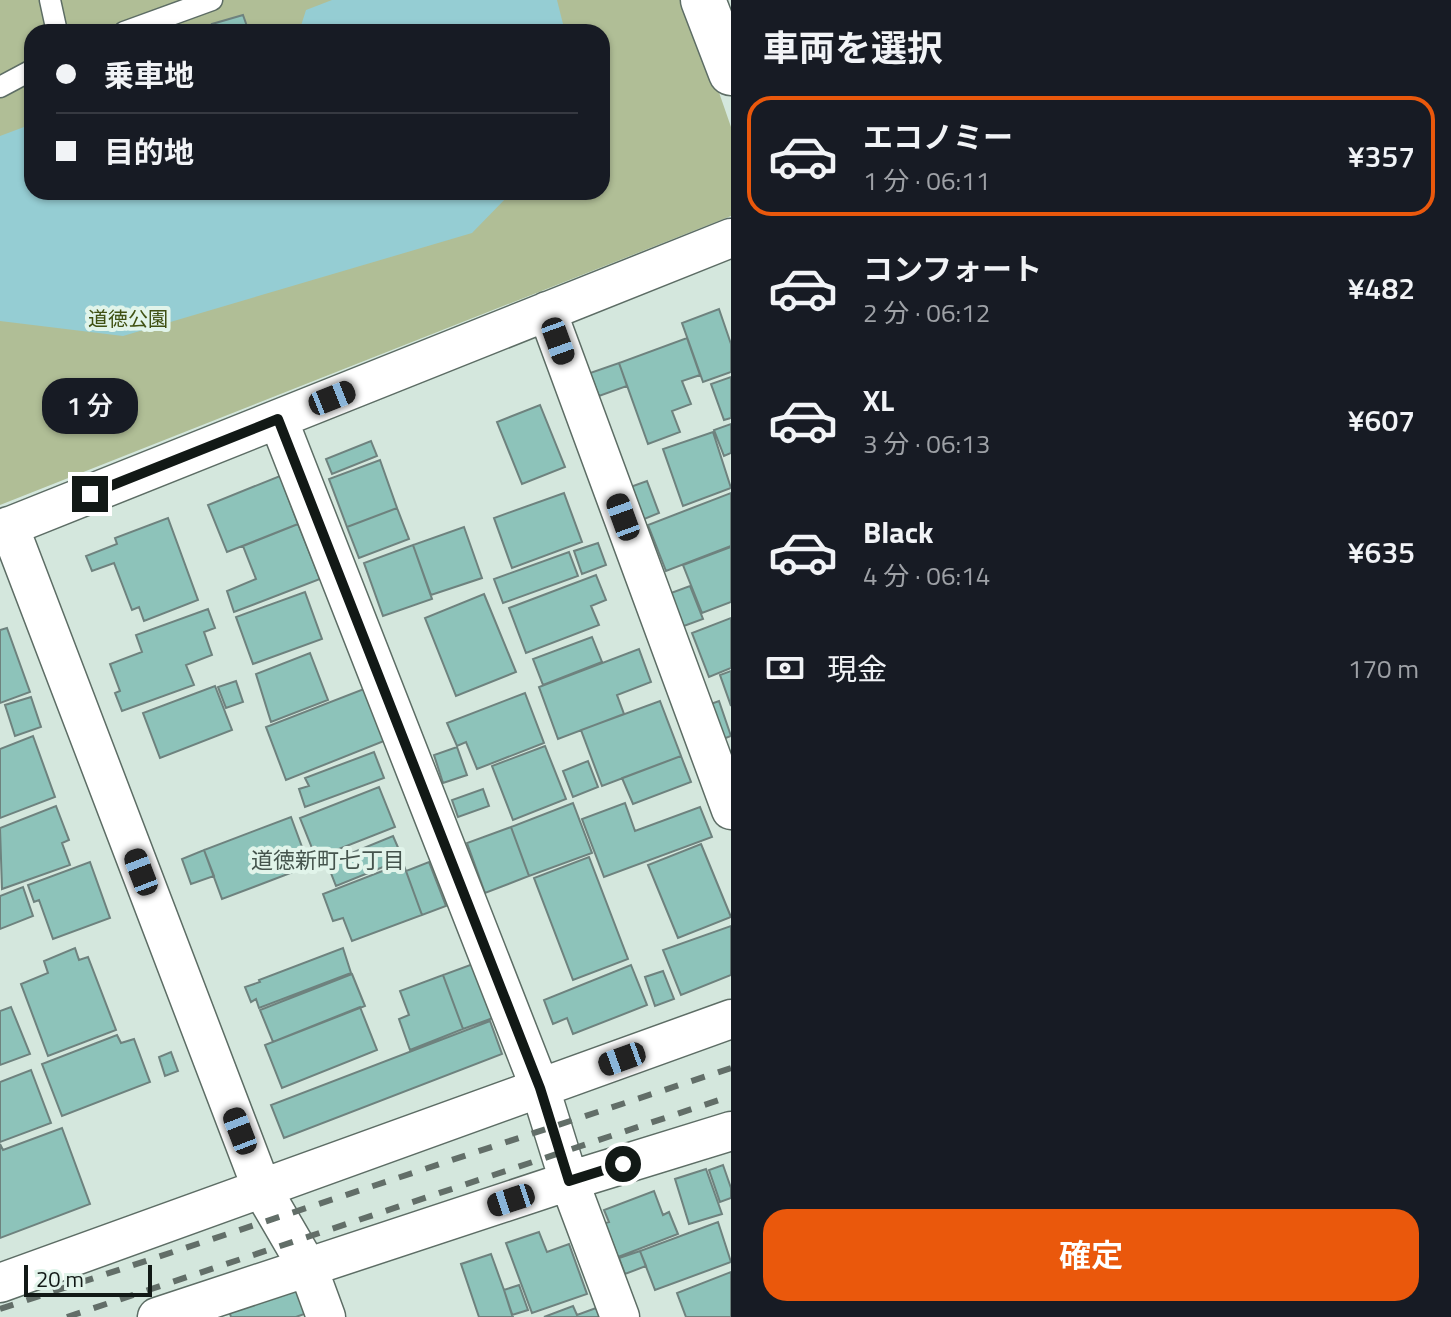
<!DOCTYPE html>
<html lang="ja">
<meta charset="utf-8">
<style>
body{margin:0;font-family:"Titillium Web","Noto Sans JP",sans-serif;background:#20242c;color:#f1f3f6;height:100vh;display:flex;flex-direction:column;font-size:30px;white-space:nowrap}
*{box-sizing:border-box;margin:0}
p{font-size:26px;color:#9ea1a6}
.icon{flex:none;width:44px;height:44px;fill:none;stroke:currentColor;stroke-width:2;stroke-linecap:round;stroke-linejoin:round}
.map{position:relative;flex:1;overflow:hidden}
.sheet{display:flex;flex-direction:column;background:#171b24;width:720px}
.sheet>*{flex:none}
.banner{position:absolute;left:24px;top:24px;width:586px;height:176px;border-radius:24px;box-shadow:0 2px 6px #0004;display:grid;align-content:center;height:176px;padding:0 32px;background:#171b24}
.scale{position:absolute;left:24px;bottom:20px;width:128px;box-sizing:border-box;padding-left:8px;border:4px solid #121916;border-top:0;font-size:22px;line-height:28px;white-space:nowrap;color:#121916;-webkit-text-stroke:6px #e1f4ea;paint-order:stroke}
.end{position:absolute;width:36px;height:36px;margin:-18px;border:10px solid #121916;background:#fff;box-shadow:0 0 0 4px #fff}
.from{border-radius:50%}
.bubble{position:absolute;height:56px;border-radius:24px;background:#171b24;box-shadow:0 2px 6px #0004;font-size:26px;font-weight:600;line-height:56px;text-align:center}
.car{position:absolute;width:24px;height:48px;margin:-24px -12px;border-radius:10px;box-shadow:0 0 6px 2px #0007;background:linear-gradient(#222 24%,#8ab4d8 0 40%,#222 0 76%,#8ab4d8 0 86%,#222 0)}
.banner b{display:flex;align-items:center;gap:28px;height:76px;font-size:30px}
.banner b+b{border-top:2px solid #363941}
.banner i{width:20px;height:20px;background:#f1f3f6}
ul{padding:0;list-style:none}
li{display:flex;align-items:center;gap:24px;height:120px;margin:0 16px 12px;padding:0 16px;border:4px solid transparent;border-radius:24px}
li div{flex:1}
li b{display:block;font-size:30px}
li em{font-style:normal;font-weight:600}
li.on{border-color:#ea580c}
li>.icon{width:72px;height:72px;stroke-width:1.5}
h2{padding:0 32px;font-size:36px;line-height:96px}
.pay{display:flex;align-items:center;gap:20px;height:88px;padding:0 32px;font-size:30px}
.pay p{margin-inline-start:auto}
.cta{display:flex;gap:16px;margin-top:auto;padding:16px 32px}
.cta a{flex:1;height:92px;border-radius:24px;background:#ea580c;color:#fff;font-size:32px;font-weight:600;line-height:92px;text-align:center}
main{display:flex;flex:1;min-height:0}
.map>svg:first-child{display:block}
</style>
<main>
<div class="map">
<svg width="731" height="1317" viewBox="0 0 731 1317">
<rect width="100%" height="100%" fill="#d4e7dd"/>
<path fill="#b0be96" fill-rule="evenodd" d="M 0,0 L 687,0 L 731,127 L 731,216 L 0,505 ZM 32,32 L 602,32 L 602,192 L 32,192 Z"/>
<path fill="#95cdd3" d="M 332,0 L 557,0 L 565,32 L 299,32 L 306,10 Z
M 32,124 L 32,192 L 512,192 L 472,233 L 123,336 L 0,321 L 0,136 Z"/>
<path fill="#8dc3ba" stroke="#6e827e" stroke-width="2" d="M 243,15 L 249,32 L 215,32 L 212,24 Z
M 719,309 L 731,344 L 731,372 L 703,382 L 682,323 Z
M 687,338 L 700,375 L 682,381 L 691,404 L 672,411 L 680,432 L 648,444 L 619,363 Z
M 619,363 L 627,386 L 599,396 L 590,373 Z
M 731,377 L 731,418 L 724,420 L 711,384 Z
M 540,405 L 565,467 L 522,484 L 497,422 Z
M 731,424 L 731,453 L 724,456 L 714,430 Z
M 713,432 L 731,488 L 683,506 L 663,449 Z
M 371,441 L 377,456 L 332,474 L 326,459 Z
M 380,460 L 397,508 L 347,527 L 329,479 Z
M 280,476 L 298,524 L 227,552 L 208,505 Z
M 647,481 L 659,513 L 632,524 L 619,491 Z
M 564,493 L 582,542 L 512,568 L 494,518 Z
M 731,493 L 731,546 L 666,571 L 648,525 Z
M 397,508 L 409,539 L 359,558 L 347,527 Z
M 168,518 L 198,600 L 144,621 L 139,607 L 132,610 L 114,563 L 92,571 L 86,556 L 117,544 L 115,538 Z
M 298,524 L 320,579 L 234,612 L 227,591 L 256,579 L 243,546 Z
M 464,527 L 482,578 L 431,595 L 413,545 Z
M 598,543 L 606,565 L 582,574 L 574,551 Z
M 413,545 L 432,599 L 383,616 L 364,563 Z
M 731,547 L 731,602 L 702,613 L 683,565 Z
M 569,552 L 578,576 L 503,603 L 494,579 Z
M 596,575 L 606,600 L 591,606 L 599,625 L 526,653 L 509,608 Z
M 690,586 L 703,619 L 673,630 L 660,597 Z
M 305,592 L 322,639 L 253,664 L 236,617 Z
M 484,594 L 516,672 L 456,696 L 425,618 Z
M 208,609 L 215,628 L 204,632 L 212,655 L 186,665 L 194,685 L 122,711 L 115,693 L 120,691 L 110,664 L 142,652 L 136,635 Z
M 731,618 L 731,668 L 709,677 L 692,633 Z
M 7,628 L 30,692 L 0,703 L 0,630 Z
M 592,637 L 602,662 L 543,685 L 533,659 Z
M 639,649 L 651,682 L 617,695 L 624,714 L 558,739 L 539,687 Z
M 310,653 L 328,700 L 271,722 L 256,674 Z
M 731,671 L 731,706 L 720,675 Z
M 236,681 L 243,702 L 226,708 L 218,687 Z
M 215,686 L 232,730 L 160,758 L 143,713 Z
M 369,687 L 389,739 L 286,780 L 266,727 Z
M 525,693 L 544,743 L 477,769 L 466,742 L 457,746 L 447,723 Z
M 31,697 L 41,727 L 15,736 L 5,705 Z
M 660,701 L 681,756 L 602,786 L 581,730 Z
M 719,701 L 731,736 L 715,742 L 702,707 Z
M 33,736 L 55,797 L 0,818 L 0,749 Z
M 545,746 L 566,799 L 513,820 L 492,766 Z
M 457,747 L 467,775 L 443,783 L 434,755 Z
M 374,752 L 384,778 L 305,807 L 299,789 L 309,786 L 305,778 Z
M 681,756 L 691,782 L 633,804 L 622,778 Z
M 588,761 L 598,787 L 573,797 L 563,771 Z
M 379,787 L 395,827 L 316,858 L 300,818 Z
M 483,789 L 489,806 L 458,817 L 452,800 Z
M 573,803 L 592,853 L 529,876 L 511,827 Z
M 625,803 L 635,831 L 700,807 L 712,837 L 604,877 L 582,819 Z
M 56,806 L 69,840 L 62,843 L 70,865 L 2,889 L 0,828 Z
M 291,817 L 309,866 L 222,899 L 204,850 Z
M 511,827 L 529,876 L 485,893 L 467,843 Z
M 393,836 L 403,859 L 336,886 L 327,863 Z
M 701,844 L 731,917 L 678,938 L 648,865 Z
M 204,850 L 214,876 L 191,884 L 182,859 Z
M 589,857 L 628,959 L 573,980 L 534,878 Z
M 90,862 L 110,918 L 53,939 L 39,900 L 34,902 L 28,885 Z
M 429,862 L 446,906 L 422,915 L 406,871 Z
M 403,863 L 422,915 L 352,941 L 343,918 L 333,921 L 323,894 Z
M 23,887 L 33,916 L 0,929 L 0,896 Z
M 731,926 L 731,975 L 681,995 L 663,950 Z
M 75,948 L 79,960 L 88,957 L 116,1030 L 48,1056 L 21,984 L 48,973 L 44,961 Z
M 343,948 L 351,973 L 259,1008 L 256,999 L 251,1002 L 245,987 L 260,982 L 259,980 Z
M 473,964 L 493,1018 L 463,1029 L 443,975 Z
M 631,965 L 647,1005 L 573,1034 L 567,1018 L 553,1024 L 544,1000 Z
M 663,971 L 674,999 L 655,1006 L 645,977 Z
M 352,974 L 365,1006 L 273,1042 L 260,1010 Z
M 443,975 L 463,1029 L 410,1050 L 399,1019 L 409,1015 L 400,991 Z
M 11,1007 L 30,1054 L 0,1065 L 0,1011 Z
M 360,1007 L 377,1050 L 282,1088 L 265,1045 Z
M 490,1021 L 502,1054 L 284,1138 L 271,1105 Z
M 117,1035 L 121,1043 L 134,1039 L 150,1082 L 62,1116 L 42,1064 Z
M 171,1052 L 178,1071 L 165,1076 L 159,1057 Z
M 31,1070 L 51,1123 L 0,1142 L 0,1082 Z
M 62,1128 L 90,1204 L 0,1238 L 0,1144 L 3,1150 Z
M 723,1165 L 731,1188 L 731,1198 L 720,1202 L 709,1170 Z
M 706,1169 L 722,1214 L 689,1224 L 675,1179 Z
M 654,1191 L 663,1215 L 669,1212 L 678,1234 L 618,1257 L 605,1223 L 609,1222 L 604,1210 Z
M 718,1222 L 731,1262 L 655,1290 L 640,1251 Z
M 539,1232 L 547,1252 L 569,1244 L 587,1294 L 532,1313 L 506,1243 Z
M 640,1251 L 646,1266 L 625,1274 L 619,1258 Z
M 491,1254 L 504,1290 L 513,1317 L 479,1317 L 461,1264 Z
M 731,1272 L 731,1317 L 686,1317 L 677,1293 Z
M 297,1284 L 307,1313 L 296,1317 L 231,1317 L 228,1307 Z
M 519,1285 L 528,1310 L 512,1315 L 504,1290 Z
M 573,1306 L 577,1315 L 596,1308 L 600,1317 L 544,1317 Z"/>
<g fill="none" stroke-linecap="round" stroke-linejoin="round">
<defs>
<path id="lane" d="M 50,0 L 57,32
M 124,32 L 212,0
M 0,87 L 32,70"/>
<path id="street" d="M 547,311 L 731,810
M 278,419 L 540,1088 L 569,1181 L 620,1317
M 9,526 L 262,1189 L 308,1268 L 326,1317
M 0,530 L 731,238
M 0,1283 L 731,1019
M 157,1317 L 569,1181 L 731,1131"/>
<path id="secondary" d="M 703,0 L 731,73"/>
</defs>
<use href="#lane" stroke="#5d6d65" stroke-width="23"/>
<use href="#street" stroke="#5d6d65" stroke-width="41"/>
<use href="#secondary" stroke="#5d6d65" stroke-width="47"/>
<use href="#lane" stroke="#fff" stroke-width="20"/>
<use href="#street" stroke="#fff" stroke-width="38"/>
<use href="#secondary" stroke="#fff" stroke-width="44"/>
<path stroke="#626e68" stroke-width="6" stroke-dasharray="14 14" stroke-linecap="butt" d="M 0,1309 L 731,1068
M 67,1317 L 731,1096"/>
</g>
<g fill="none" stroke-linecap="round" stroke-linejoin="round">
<path stroke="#121916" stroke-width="10" d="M 90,494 L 278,419 L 540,1088 L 569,1181 L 623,1164"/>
</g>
<g text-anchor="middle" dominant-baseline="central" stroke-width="8" stroke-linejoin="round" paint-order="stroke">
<g font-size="20" fill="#405113" stroke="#e1f4ea">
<text x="128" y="318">道徳公園</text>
</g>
<g font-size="22" fill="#45544d" stroke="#e1f4ea">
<text x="328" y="860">道徳新町七丁目</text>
</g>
</g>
</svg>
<div class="scale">20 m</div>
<i class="end from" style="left:623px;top:1164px"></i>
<i class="end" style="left:90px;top:494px"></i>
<div class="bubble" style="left:42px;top:378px;width:96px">1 分</div>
<i class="car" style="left:558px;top:341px;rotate:160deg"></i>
<i class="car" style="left:332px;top:398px;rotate:68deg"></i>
<i class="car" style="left:623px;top:517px;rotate:340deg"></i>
<i class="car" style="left:141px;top:872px;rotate:339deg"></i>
<i class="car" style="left:622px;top:1059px;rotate:250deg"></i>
<i class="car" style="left:240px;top:1131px;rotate:339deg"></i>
<i class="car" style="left:511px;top:1200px;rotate:252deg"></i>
<div class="banner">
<b><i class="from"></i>乗車地</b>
<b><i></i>目的地</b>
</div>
</div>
<section class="sheet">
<h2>車両を選択</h2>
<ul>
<li class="on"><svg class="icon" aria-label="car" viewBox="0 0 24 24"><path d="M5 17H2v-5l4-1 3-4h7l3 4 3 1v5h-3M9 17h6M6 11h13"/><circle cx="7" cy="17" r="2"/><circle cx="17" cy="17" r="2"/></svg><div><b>エコノミー</b><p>1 分 · 06:11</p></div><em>¥357</em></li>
<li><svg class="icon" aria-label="car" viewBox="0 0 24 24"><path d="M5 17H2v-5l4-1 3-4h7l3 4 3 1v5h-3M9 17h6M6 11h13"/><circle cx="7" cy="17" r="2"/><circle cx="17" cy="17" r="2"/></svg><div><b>コンフォート</b><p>2 分 · 06:12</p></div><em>¥482</em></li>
<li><svg class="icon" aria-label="car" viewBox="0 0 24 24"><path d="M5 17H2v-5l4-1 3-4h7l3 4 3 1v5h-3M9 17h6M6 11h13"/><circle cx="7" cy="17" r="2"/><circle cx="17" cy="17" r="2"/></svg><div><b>XL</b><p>3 分 · 06:13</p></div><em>¥607</em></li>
<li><svg class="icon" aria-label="car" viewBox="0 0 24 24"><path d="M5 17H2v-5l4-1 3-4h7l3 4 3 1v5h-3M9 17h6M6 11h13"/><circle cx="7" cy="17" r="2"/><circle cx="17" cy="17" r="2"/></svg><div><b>Black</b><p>4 分 · 06:14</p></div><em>¥635</em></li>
</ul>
<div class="pay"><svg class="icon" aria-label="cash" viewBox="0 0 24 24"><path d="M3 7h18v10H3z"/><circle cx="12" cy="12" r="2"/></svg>現金<p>170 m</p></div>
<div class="cta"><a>確定</a></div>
</section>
</main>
